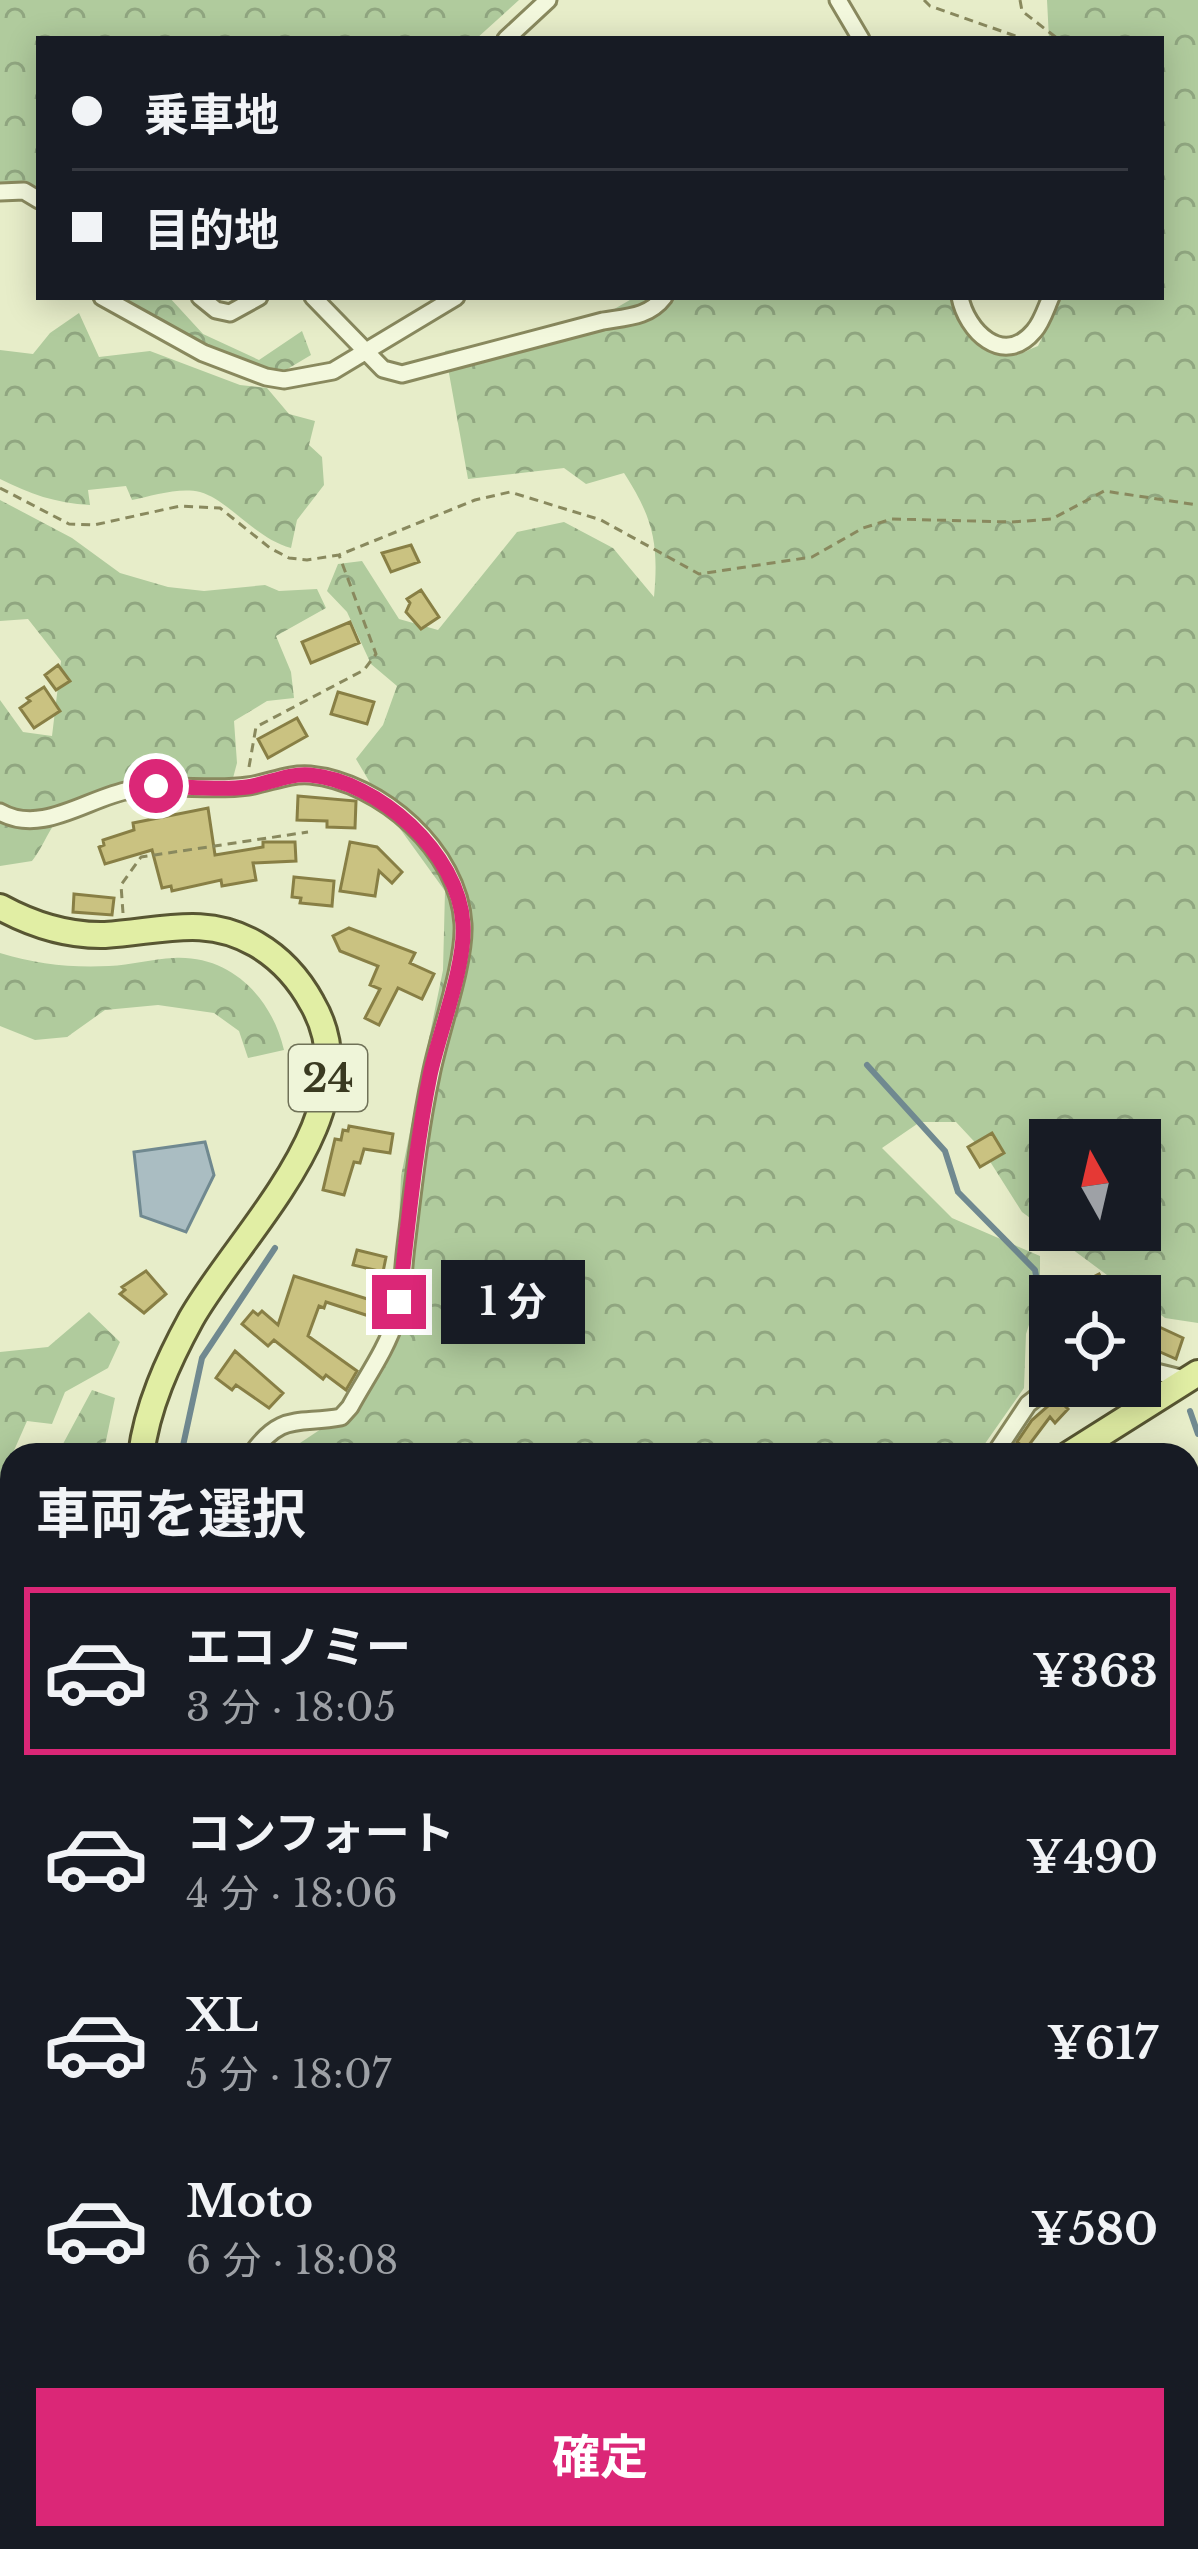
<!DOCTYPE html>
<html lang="ja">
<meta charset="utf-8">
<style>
body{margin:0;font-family:"Libre Baskerville","Noto Sans JP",serif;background:#242831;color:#f1f3f6;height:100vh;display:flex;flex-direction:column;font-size:45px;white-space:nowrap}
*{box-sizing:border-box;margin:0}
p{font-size:39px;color:#9ea1a6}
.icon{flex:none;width:66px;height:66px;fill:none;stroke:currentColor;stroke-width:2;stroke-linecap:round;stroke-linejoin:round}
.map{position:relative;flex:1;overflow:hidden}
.details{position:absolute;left:0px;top:1443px;width:1200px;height:1107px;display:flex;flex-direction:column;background:#171b24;border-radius:36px 36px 0 0;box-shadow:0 6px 30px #0003}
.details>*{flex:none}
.guide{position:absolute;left:36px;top:36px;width:1128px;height:264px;border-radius:0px;box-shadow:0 6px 30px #0003;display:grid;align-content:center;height:264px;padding:0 36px;background:#171b24}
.needle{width:78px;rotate:352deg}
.buttons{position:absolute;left:1029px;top:1119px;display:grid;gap:24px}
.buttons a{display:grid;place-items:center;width:132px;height:132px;border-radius:0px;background:#171b24;box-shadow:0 6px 30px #0003;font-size:60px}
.end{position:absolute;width:54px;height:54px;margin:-27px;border:15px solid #db2777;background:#fff;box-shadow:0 0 0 6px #fff}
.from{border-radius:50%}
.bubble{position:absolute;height:84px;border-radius:0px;background:#171b24;box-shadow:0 6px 30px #0003;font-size:39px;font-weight:700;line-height:84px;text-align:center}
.guide b{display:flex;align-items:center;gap:42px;height:114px;font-size:45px}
.guide b+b{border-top:3px solid #363941}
.guide i{width:30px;height:30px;background:#f1f3f6}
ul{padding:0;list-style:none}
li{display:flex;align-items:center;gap:36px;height:168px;margin:0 24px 18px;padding:0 12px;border:6px solid transparent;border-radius:0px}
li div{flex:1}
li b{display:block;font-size:45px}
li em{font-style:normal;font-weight:700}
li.selected{border-color:#db2777}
li>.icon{width:108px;height:108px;stroke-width:1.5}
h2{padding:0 36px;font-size:54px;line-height:144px}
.primary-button{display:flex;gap:24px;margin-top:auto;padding:24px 36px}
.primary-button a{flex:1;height:138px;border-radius:0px;background:#db2777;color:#fff;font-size:48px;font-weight:700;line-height:138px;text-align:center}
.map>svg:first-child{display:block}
</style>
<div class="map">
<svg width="1198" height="2549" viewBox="0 0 1198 2549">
<defs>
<pattern id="forest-crowns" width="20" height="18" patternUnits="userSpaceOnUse" patternTransform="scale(3)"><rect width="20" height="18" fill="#b0cb9d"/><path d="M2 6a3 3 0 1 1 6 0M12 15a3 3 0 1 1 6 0" fill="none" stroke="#90a680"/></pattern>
</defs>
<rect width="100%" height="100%" fill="#e7edc9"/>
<path fill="url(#forest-crowns)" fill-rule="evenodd" d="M 0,0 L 519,0 L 476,39 L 39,39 L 39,196 L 0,187 Z
M 1047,0 L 1198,0 L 1198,1323 L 1165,1318 L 1022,1212 L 984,1152 L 956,1122 L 920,1122 L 882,1148 L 952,1218 L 1040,1256 L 1040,1291 L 1026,1334 L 1024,1388 L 977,1455 L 282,1455 L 321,1429 L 383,1355 L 396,1287 L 401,1176 L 443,970 L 445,891 L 385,808 L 356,759 L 383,725 L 397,686 L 371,664 L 347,612 L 327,591 L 338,564 L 362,561 L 399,619 L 438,630 L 517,532 L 564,522 L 613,548 L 654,597 C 659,543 653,518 624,473 L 586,484 L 564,468 L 468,479 L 445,351 L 592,322 L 635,297 L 951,297 C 957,326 976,357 1010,356 C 1018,356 1030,349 1038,346 L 1062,297 L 1161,297 L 1161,39 L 1049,39 ZM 1050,1140 L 1140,1140 L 1140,1230 L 1050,1230 Z
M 88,297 L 169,297 L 203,334 L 259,360 L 302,331 L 311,355 L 274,377 Z
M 79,313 L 99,357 L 150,351 L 240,385 L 267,388 L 289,414 L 315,421 L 309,445 L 322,457 L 324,485 L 297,520 L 291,548 C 254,538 229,500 200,492 C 179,487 152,496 132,500 L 126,486 L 88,490 L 90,505 C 55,503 30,494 0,479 L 0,350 L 33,354 L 50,333 Z
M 0,500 L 72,538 L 120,573 L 168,587 L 204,591 L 265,585 L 279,591 L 317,589 L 326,608 L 276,636 L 291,672 L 294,698 L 267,701 L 234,721 L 237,763 L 233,778 C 200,789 166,797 132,799 C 110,801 88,795 68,808 C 53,818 44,847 32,861 L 0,866 L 0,700 L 23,732 L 52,736 L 61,661 L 28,619 L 0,621 Z
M 0,953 C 36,964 71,968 109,966 C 131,965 152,959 174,958 C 231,955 272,998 284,1050 L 248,1058 L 239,1031 L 214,1013 L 158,1005 L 105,1010 L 67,1037 L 35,1040 L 0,1026 Z
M 89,1312 L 120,1342 L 108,1368 L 65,1392 L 52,1424 L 27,1421 L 12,1455 L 12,1842 L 0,1850 L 0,1352 L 48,1347 Z
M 92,1390 L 115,1398 L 103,1455 L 57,1455 Z
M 1188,1510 L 1198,1514 L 1198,1973 L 1188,1976 Z
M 12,1969 L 12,2237 L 0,2231 L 0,1988 Z
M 1198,2033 L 1198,2549 L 0,2549 L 0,2418 L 12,2403 L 12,2538 L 1188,2538 L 1188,2036 Z"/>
<path fill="#aabdc2" stroke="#708990" stroke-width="3" d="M 205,1142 L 214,1175 L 186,1232 L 141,1216 L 134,1152 Z"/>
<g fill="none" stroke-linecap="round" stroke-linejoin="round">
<path stroke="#708990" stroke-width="6" d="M 867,1065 L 945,1151 L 958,1192 L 1035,1270 L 1042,1308 L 1036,1345 L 1045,1380
M 1190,1411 L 1198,1434
M 181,1455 L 202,1358 L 275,1248
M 1188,1479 L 1198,1481
M 0,2018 L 12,2022
M 0,2388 L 12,2373"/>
</g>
<path fill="#cac281" stroke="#887f45" stroke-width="3" d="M 411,545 L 419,562 L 391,572 L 382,553 Z
M 421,590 L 439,617 L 421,629 L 406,612 L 410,603 L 407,599 Z
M 350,622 L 359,643 L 311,663 L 302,642 Z
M 58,665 L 70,681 L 56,690 L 45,675 Z
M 44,687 L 60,711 L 34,728 L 20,708 L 30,701 L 27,698 Z
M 338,692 L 374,702 L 367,724 L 331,714 Z
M 297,718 L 307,736 L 268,758 L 258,739 Z
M 298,796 L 356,801 L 355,828 L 327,827 L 327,821 L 297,820 Z
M 208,808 L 215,855 L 263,847 L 263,842 L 295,842 L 296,861 L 253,863 L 256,880 L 222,886 L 221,880 L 172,891 L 171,886 L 162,888 L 152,850 L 105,864 L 99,847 L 104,845 L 103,840 L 134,830 L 133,823 Z
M 350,842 L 377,847 L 402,872 L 392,883 L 379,871 L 375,896 L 340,891 Z
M 294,877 L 334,881 L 332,906 L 300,903 L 301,898 L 292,897 Z
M 74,894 L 114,898 L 112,915 L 73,912 Z
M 349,928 L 415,953 L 410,963 L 434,974 L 422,999 L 398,988 L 379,1025 L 365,1018 L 380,989 L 370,985 L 378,966 L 340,951 L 333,936 Z
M 349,1126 L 393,1134 L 390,1153 L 364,1149 L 360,1163 L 354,1162 L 344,1195 L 323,1190 L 335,1139 L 341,1140 L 343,1130 L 348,1131 Z
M 992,1133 L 1004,1153 L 980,1167 L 968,1147 Z
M 357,1250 L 386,1257 L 383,1272 L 353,1265 Z
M 146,1271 L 166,1294 L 144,1313 L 120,1294 L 125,1290 L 122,1287 Z
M 1099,1274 L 1110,1296 L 1056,1296 Z
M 294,1276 L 377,1302 L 372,1317 L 326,1302 L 324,1308 L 319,1306 L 308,1336 L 357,1371 L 346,1390 L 326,1375 L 323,1379 L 274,1340 L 268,1346 L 242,1324 L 253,1311 L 258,1315 L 262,1311 L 278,1325 Z
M 1140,1318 L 1183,1338 L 1176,1359 L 1140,1343 Z
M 235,1351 L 283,1393 L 269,1408 L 236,1385 L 232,1390 L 216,1378 Z
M 1057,1398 L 1068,1409 L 1055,1423 L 1050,1417 L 1026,1449 L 1017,1442 L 1032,1420 Z"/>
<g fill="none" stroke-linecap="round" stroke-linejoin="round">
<defs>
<path id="minor" d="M 838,0 L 861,39
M 506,39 L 548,0
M 0,192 L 24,191 L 39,200
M 102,297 L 203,353 L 266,377 L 284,380 L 333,371 L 456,297
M 200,297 L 216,310 L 230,313 L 259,297
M 313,297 L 383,369 L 402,374 L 603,321 C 627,317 649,317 664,297
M 960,297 C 966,330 1003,368 1034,331 C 1042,322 1046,308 1051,297
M 0,812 C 42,836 89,797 130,790 C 169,782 209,792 248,786 C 269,783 289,773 310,775 C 381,782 459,851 463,924 C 465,964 439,1033 431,1075 C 419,1131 413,1189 406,1246 C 403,1269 403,1296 396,1318 C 387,1349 365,1379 350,1407 L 341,1417 C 298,1425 281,1412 251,1455
M 1140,1368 L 1189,1380
M 994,1455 L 1028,1404 L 1051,1386
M 0,2362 L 12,2353"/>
<path id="primary" d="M 0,907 C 33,925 67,936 105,935 C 159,932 205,914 256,944 C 280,958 299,979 312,1003 C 375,1110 241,1231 191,1319 C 168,1361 147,1407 141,1455
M 1068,1455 L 1198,1373"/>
<path id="motorway" d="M 1188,2006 L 1198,2003
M 0,2172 L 12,2172"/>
</defs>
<use href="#minor" stroke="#89895e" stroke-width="21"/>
<use href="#primary" stroke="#585632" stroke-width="30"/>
<use href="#motorway" stroke="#585632" stroke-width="33"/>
<path stroke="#89895e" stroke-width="3" stroke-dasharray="9 6" stroke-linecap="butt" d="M 924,0 L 930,6 L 1024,39
M 1020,0 L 1022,11 L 1058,39
M 0,488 L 69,524 L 94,525 L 180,506 L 220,508 L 270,548 L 289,558 L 307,560 L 339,555 L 475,500 L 510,492 L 601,520 L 699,574 L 812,557 L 863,528 L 892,519 L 1012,522 L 1052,519 L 1104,491 L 1198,505
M 249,767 L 256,727 L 364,670 L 376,654 L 339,555
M 123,913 L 121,885 L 141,857 L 308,832"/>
<use href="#minor" stroke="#f3f8dd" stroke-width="15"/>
<use href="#primary" stroke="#e1eea4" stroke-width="24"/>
<use href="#motorway" stroke="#d3d85f" stroke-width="27"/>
</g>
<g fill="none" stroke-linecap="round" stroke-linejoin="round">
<path stroke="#db2777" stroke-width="15" d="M 156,786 C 185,786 218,791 247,787 C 268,784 288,773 310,775 C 378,781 459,853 463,924 C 466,964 439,1033 430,1075 C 415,1150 408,1226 399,1302"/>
</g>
<g text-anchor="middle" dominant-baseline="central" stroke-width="10" stroke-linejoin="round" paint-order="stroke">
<rect fill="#eff5d9" stroke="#707258" stroke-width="3" x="289" y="1045" width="78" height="66" rx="9"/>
<g font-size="39" font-weight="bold" fill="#3a3a21">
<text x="328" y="1078">24</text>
</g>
</g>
</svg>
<div class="buttons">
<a><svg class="needle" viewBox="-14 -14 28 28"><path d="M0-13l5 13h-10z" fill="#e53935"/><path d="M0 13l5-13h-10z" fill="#9ea1a6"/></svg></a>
<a><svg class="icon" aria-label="locate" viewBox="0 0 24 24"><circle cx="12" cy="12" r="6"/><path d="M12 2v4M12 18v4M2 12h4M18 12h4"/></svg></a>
</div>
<i class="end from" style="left:156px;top:786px"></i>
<i class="end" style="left:399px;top:1302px"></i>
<div class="bubble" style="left:441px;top:1260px;width:144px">1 分</div>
<div class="guide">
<b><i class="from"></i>乗車地</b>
<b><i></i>目的地</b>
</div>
<section class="details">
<h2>車両を選択</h2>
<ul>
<li class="selected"><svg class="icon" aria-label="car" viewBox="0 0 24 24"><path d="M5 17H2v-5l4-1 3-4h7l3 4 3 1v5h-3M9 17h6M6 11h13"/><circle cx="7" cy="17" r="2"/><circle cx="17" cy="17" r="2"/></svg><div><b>エコノミー</b><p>3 分 · 18:05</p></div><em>¥363</em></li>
<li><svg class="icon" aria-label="car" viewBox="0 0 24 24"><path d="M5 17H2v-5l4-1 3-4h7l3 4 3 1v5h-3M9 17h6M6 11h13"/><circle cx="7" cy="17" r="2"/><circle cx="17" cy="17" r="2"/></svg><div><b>コンフォート</b><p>4 分 · 18:06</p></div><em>¥490</em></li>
<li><svg class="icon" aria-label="car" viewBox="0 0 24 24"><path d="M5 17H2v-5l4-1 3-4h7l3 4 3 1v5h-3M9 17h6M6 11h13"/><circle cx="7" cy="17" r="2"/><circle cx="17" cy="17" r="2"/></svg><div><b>XL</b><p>5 分 · 18:07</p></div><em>¥617</em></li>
<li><svg class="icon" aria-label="car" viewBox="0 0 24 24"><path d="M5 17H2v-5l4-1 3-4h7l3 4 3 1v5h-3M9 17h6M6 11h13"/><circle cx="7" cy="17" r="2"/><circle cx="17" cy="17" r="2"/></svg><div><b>Moto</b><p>6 分 · 18:08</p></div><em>¥580</em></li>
</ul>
<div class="primary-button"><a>確定</a></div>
</section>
</div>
